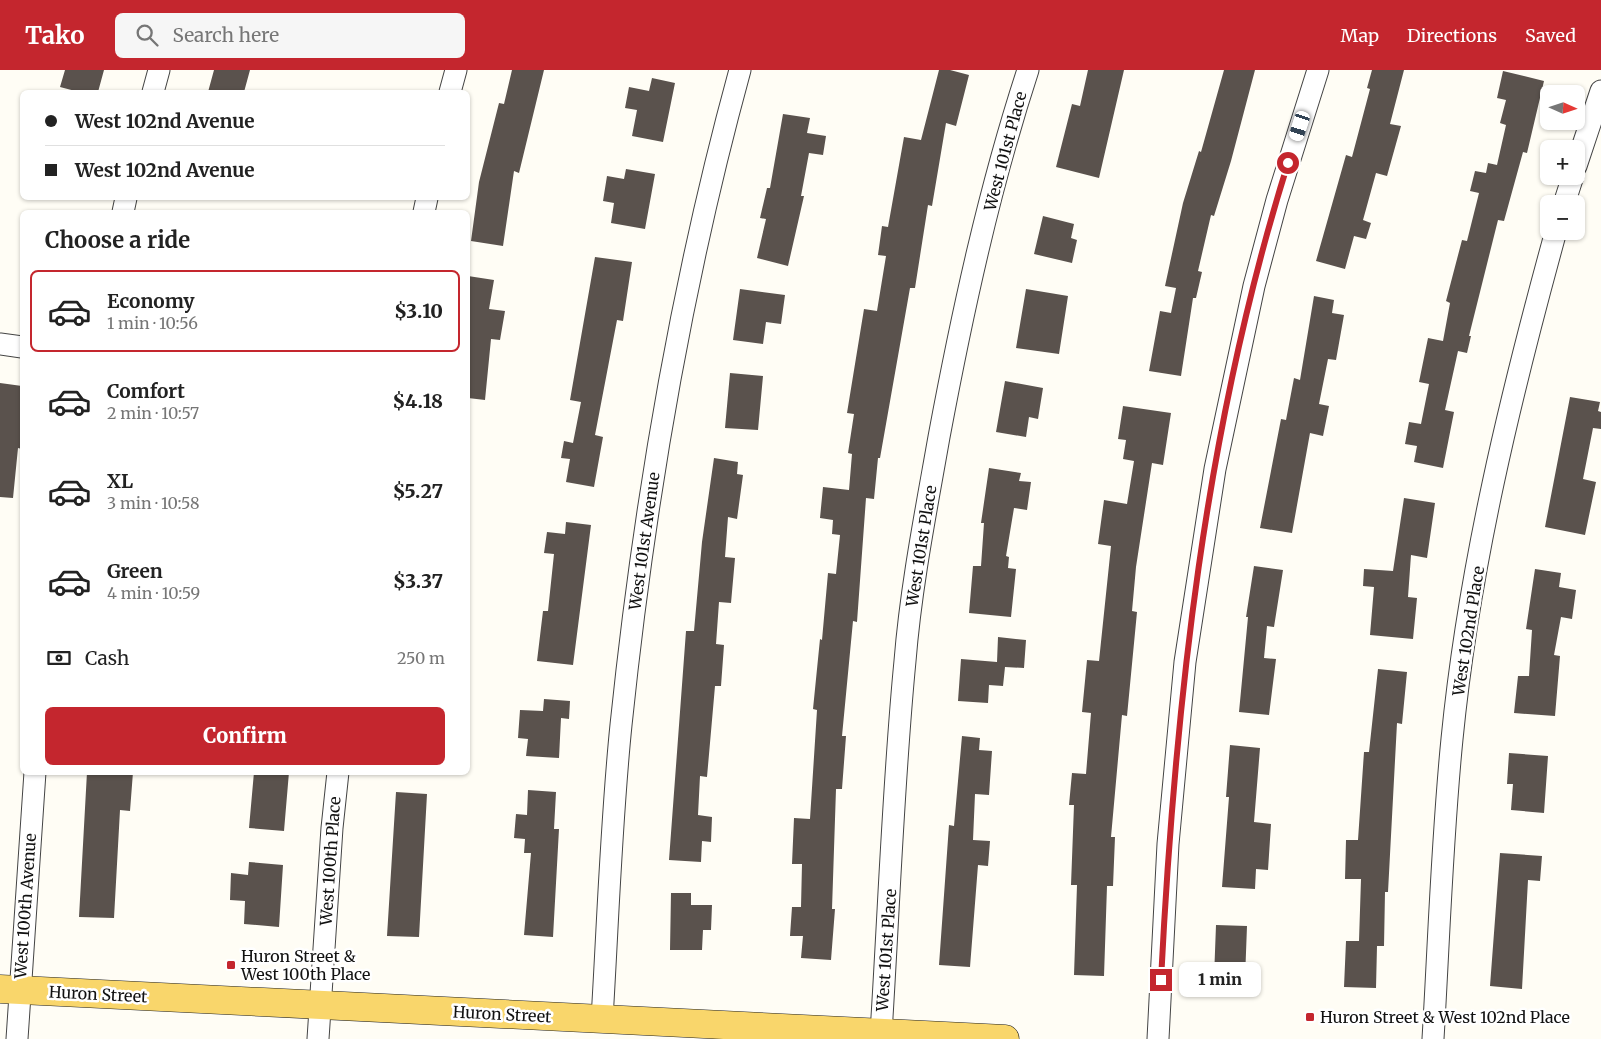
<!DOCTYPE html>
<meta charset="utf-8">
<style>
body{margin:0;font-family:Merriweather,serif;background:#f6f6f6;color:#222;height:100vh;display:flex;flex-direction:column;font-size:19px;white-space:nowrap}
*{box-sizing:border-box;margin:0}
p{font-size:16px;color:#767676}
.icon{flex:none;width:28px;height:28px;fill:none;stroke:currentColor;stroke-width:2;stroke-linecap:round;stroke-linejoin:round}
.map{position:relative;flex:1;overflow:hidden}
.panel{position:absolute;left:20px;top:140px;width:450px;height:565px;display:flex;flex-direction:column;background:#fff;border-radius:8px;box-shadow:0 1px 4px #0004}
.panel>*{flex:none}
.banner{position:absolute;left:20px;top:20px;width:450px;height:110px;border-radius:8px;box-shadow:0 1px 4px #0004;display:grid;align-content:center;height:110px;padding:0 25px;background:#fff}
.needle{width:32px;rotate:93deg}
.fabs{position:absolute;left:1540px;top:15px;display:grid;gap:10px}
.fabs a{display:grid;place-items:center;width:45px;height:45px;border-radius:8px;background:#fff;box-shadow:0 1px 4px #0004;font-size:25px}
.end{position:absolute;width:22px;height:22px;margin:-11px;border:6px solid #c4262e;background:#fff;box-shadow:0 0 0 2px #fff}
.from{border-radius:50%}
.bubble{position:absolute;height:35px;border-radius:8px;background:#fff;box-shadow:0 1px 4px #0004;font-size:16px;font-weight:800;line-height:35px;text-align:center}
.car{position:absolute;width:15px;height:30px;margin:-15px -8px;border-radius:6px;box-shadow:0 0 4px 1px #0007;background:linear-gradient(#fff 24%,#345 0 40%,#fff 0 76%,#345 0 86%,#fff 0)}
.banner b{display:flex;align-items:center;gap:18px;height:48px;font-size:19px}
.banner b+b{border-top:1px solid #e0e0e0}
.banner i{width:12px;height:12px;background:#222}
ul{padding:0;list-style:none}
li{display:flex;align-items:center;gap:15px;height:82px;margin:0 10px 8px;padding:0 15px;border:2px solid transparent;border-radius:8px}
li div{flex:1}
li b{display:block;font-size:19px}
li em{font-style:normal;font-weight:800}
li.selected{border-color:#c4262e}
li>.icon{width:45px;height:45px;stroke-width:1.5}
h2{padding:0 25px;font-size:22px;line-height:60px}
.pay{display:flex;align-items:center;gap:12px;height:55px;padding:0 25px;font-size:19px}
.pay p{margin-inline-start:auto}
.primary-button{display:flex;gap:10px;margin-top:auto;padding:10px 25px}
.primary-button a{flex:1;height:58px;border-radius:8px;background:#c4262e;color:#fff;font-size:20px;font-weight:800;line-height:58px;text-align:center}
header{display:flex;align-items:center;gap:30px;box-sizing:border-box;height:70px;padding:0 25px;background:#c4262e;color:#fff}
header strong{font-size:24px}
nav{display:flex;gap:28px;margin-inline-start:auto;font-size:18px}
.search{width:350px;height:45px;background:#f6f6f6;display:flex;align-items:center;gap:12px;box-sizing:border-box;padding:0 18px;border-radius:8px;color:#767676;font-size:19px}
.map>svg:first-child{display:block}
</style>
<header>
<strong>Tako</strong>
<div class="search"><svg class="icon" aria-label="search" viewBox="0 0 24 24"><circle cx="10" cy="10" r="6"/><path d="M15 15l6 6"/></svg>Search here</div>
<nav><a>Map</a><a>Directions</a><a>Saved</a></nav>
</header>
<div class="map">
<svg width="1601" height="969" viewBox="0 0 1601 969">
<rect width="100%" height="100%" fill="#fffdf5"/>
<path fill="#5a524d" d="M 65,0 L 104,0 L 98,22 L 79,22 L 60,17 Z
M 214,0 L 250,0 L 244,22 L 208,22 Z
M 512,0 L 544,0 L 519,103 L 514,101 L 503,176 L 471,171 L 479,112 L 499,33 L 504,34 Z
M 939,0 L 950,0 L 969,5 L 956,56 L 946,53 L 932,136 L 928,135 L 915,218 L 910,218 L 880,388 L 878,388 L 874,429 L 866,428 L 857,552 L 853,551 L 842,666 L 846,666 L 842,719 L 836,719 L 832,839 L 835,839 L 831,890 L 801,888 L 803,866 L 790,866 L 792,837 L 801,837 L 802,794 L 792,794 L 794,748 L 810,749 L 817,640 L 813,639 L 820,569 L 822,570 L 828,503 L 836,504 L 840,465 L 832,464 L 833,450 L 820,448 L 823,417 L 849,420 L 852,384 L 848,383 L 854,344 L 847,343 L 864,239 L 877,241 L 886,186 L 878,185 L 882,156 L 888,157 L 904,67 L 921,70 Z
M 1088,0 L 1124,0 L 1099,108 L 1056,97 L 1072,34 L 1080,36 Z
M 1224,0 L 1255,0 L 1231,91 L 1214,146 L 1211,145 L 1198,201 L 1202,202 L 1196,228 L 1193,228 L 1181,306 L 1149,301 L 1160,241 L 1171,243 L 1176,218 L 1165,216 L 1183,133 L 1199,81 L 1201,82 Z
M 1372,0 L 1404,0 L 1390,54 L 1401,56 L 1387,106 L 1376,103 L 1363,150 L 1371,153 L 1366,169 L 1354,166 L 1345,199 L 1316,191 L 1346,85 L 1352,87 L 1370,19 L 1367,18 Z
M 1503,1 L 1544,11 L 1527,83 L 1523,82 L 1504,151 L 1498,150 L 1469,266 L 1471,266 L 1467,283 L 1458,281 L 1445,340 L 1454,342 L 1443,398 L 1414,392 L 1417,376 L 1405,374 L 1409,352 L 1421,354 L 1429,314 L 1419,312 L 1428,268 L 1443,271 L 1450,233 L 1446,231 L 1462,170 L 1467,171 L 1479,123 L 1470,121 L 1475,101 L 1486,103 L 1488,93 L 1497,95 L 1506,55 L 1500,53 L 1506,30 L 1497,28 Z
M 652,8 L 675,13 L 663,72 L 632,66 L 637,40 L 625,38 L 629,17 L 649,21 Z
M 783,44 L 810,48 L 807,63 L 826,66 L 823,85 L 809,83 L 801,126 L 804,126 L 788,196 L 757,188 L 766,149 L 760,148 L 767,118 L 770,118 Z
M 626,99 L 655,104 L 645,159 L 611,153 L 614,133 L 603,131 L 607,106 L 624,109 Z
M 1043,146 L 1074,154 L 1071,168 L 1077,170 L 1072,193 L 1034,184 Z
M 595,187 L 632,192 L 623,251 L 617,250 L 595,365 L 603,367 L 594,417 L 566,412 L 570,389 L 561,388 L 564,371 L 573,373 L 581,332 L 570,330 Z
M 468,206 L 494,210 L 489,239 L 505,241 L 500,270 L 491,269 L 485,330 L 468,328 Z
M 740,219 L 785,225 L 781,254 L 766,252 L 763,274 L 733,270 Z
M 1026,219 L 1068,226 L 1059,284 L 1016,278 Z
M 1314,226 L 1334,230 L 1332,243 L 1344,245 L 1336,290 L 1328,289 L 1319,334 L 1329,336 L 1323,366 L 1310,363 L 1292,463 L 1260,458 L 1281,349 L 1286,350 L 1294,308 L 1300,310 Z
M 730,303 L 763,306 L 758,360 L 725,358 Z
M 1005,311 L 1043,318 L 1038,349 L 1029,347 L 1026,367 L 996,362 Z
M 0,313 L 22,316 L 22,379 L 18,378 L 13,428 L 0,427 Z
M 1570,327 L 1600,332 L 1598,341 L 1601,342 L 1601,359 L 1593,358 L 1583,409 L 1596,412 L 1585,465 L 1545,457 Z
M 1123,336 L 1171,343 L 1163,395 L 1152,393 L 1136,497 L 1132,541 L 1137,542 L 1127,646 L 1122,645 L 1111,767 L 1115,767 L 1113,816 L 1107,816 L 1104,906 L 1074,905 L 1077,815 L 1071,815 L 1074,735 L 1069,735 L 1072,703 L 1086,704 L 1091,643 L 1082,642 L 1087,590 L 1099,591 L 1111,476 L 1098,474 L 1104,430 L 1127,434 L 1134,391 L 1123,389 L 1126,370 L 1118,369 Z
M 714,388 L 738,392 L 737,404 L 743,405 L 737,449 L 728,447 L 725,487 L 735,488 L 731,533 L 719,532 L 716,574 L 724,575 L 721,616 L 715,616 L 707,707 L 700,706 L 698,745 L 712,747 L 711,772 L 702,771 L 701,792 L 669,790 L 686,561 L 694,561 L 702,472 Z
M 989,398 L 1021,403 L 1019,411 L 1031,412 L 1027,440 L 1014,438 L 1006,486 L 1009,487 L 1008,498 L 1016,499 L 1011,547 L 969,543 L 973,496 L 981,496 L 984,453 L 981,453 Z
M 1404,428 L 1435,433 L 1427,488 L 1411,485 L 1408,527 L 1417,528 L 1413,569 L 1370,565 L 1374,517 L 1363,516 L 1364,499 L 1393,501 Z
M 566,452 L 591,455 L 573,595 L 537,591 L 543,541 L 548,541 L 554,484 L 544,483 L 547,462 L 565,464 Z
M 1254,496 L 1283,500 L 1274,557 L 1267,556 L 1264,588 L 1276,589 L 1269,645 L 1239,642 L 1248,547 L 1246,547 Z
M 1535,499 L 1561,503 L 1559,517 L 1576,520 L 1572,549 L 1561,547 L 1554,585 L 1560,586 L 1555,646 L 1514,643 L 1518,606 L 1529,606 L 1532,560 L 1526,559 Z
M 998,567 L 1026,570 L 1024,598 L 1005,597 L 1003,616 L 989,615 L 988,633 L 958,631 L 961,589 L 997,592 Z
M 1378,599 L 1407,602 L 1402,654 L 1397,653 L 1388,822 L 1385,822 L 1384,876 L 1377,876 L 1376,918 L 1344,917 L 1346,871 L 1359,871 L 1361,809 L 1345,809 L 1346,770 L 1358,770 L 1364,682 L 1369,682 Z
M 544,629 L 570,631 L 569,649 L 561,648 L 559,688 L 526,686 L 528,669 L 518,668 L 520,640 L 543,641 Z
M 962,666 L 980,668 L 979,680 L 992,681 L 989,725 L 975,724 L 973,770 L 990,771 L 988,796 L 978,795 L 970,897 L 939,895 L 949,755 L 954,756 Z
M 1230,675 L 1260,678 L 1254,752 L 1271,754 L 1268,800 L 1256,799 L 1255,819 L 1222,817 L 1229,727 L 1226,727 Z
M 1509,683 L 1548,686 L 1544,743 L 1511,740 L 1513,714 L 1507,714 Z
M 87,702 L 133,702 L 130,741 L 120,740 L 114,848 L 79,847 Z
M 254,702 L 289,702 L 284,761 L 249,758 Z
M 528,720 L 556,722 L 554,759 L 559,759 L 553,867 L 524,865 L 531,783 L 524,783 L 525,769 L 514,768 L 516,744 L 527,745 Z
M 396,722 L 427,724 L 419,867 L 387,866 Z
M 1500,783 L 1542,786 L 1540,811 L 1528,810 L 1522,919 L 1490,916 Z
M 249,792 L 283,795 L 279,857 L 244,854 L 245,831 L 230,830 L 231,803 L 248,805 Z
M 671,823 L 691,823 L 691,835 L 712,835 L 711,860 L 703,860 L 702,880 L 670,880 Z
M 1216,855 L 1247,856 L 1245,909 L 1214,908 Z"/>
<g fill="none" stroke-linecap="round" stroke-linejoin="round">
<defs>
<path id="minor" d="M 153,22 L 159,0
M 450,22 L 456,0
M 1576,96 L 1601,21
M 1564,134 L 1573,106
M 123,142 L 126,128
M 424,142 L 427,128
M 0,274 L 22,277
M 602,949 C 608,851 611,753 621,655 C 644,434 681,215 740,0
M 881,963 C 889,839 893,714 905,591 C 911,516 926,441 939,367 C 962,244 989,119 1028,0
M 17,969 L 35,702
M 318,969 L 332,758 L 338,702
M 1158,969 L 1168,774 L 1185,592 L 1215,399 L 1254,216 L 1277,130 L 1318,0
M 1433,969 C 1439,869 1442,769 1452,669 C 1469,497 1510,328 1556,161"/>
<path id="major" d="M 0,919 L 1005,969"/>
</defs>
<use href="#minor" stroke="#444" stroke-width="23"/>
<use href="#major" stroke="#222" stroke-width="29"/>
<use href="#minor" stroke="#fff" stroke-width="21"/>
<use href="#major" stroke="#f9d66b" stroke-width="28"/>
</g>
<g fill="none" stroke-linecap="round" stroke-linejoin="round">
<path stroke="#c4262e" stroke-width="6" d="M 1161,910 C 1175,635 1205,357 1288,93"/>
</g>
<g fill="#c4262e" stroke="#fff" stroke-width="2">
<rect x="226" y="890" width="10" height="10" rx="2.5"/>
<rect x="1305" y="942" width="10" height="10" rx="2.5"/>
</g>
<g text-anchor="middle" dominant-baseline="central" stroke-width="5" stroke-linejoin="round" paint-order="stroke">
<g font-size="16" fill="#111" stroke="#fff">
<text transform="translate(1005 81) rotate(-75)">West 101st Place</text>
<text transform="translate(644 471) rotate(-82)">West 101st Avenue</text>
<text transform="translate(921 476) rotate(-81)">West 101st Place</text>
<text transform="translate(1468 561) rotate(-81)">West 102nd Place</text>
<text transform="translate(330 791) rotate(-86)">West 100th Place</text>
<text transform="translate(25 836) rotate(-86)">West 100th Avenue</text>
<text transform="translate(886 880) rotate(-86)">West 101st Place</text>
<text transform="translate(98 924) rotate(3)">Huron Street</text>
<text transform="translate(502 944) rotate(3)">Huron Street</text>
</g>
<g font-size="16" fill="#111" stroke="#fff" text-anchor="start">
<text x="241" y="886">Huron Street &amp;<tspan x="241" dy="18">West 100th Place</tspan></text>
<text x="1320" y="947">Huron Street &amp; West 102nd Place</text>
</g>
</g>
</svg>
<div class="fabs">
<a><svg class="needle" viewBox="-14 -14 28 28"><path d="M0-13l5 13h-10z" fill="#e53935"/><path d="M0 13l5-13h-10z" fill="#767676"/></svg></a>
<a>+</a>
<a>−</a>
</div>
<i class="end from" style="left:1288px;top:93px"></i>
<i class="end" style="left:1161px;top:910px"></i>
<div class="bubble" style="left:1179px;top:892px;width:82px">1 min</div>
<i class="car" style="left:1300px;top:56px;rotate:198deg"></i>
<div class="banner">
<b><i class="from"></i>West 102nd Avenue</b>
<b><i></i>West 102nd Avenue</b>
</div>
<section class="panel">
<h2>Choose a ride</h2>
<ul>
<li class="selected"><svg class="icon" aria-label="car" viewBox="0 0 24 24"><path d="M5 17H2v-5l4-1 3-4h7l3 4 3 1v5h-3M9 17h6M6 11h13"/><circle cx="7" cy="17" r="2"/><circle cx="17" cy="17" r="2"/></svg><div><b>Economy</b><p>1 min · 10:56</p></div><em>$3.10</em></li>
<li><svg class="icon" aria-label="car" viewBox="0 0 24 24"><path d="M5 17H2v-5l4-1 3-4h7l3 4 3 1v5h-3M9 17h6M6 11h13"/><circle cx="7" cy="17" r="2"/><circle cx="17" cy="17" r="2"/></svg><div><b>Comfort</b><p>2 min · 10:57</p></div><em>$4.18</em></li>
<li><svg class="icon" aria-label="car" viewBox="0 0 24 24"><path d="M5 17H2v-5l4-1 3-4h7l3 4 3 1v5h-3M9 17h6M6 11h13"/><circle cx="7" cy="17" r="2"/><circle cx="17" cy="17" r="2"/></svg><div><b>XL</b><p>3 min · 10:58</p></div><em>$5.27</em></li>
<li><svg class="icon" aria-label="car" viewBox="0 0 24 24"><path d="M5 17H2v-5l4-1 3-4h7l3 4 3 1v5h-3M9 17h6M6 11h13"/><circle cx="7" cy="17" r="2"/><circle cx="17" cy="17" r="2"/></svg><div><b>Green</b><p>4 min · 10:59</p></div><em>$3.37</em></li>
</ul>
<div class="pay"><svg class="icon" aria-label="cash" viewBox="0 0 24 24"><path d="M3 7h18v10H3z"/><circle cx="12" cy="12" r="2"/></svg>Cash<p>250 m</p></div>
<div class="primary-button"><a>Confirm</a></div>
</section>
</div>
